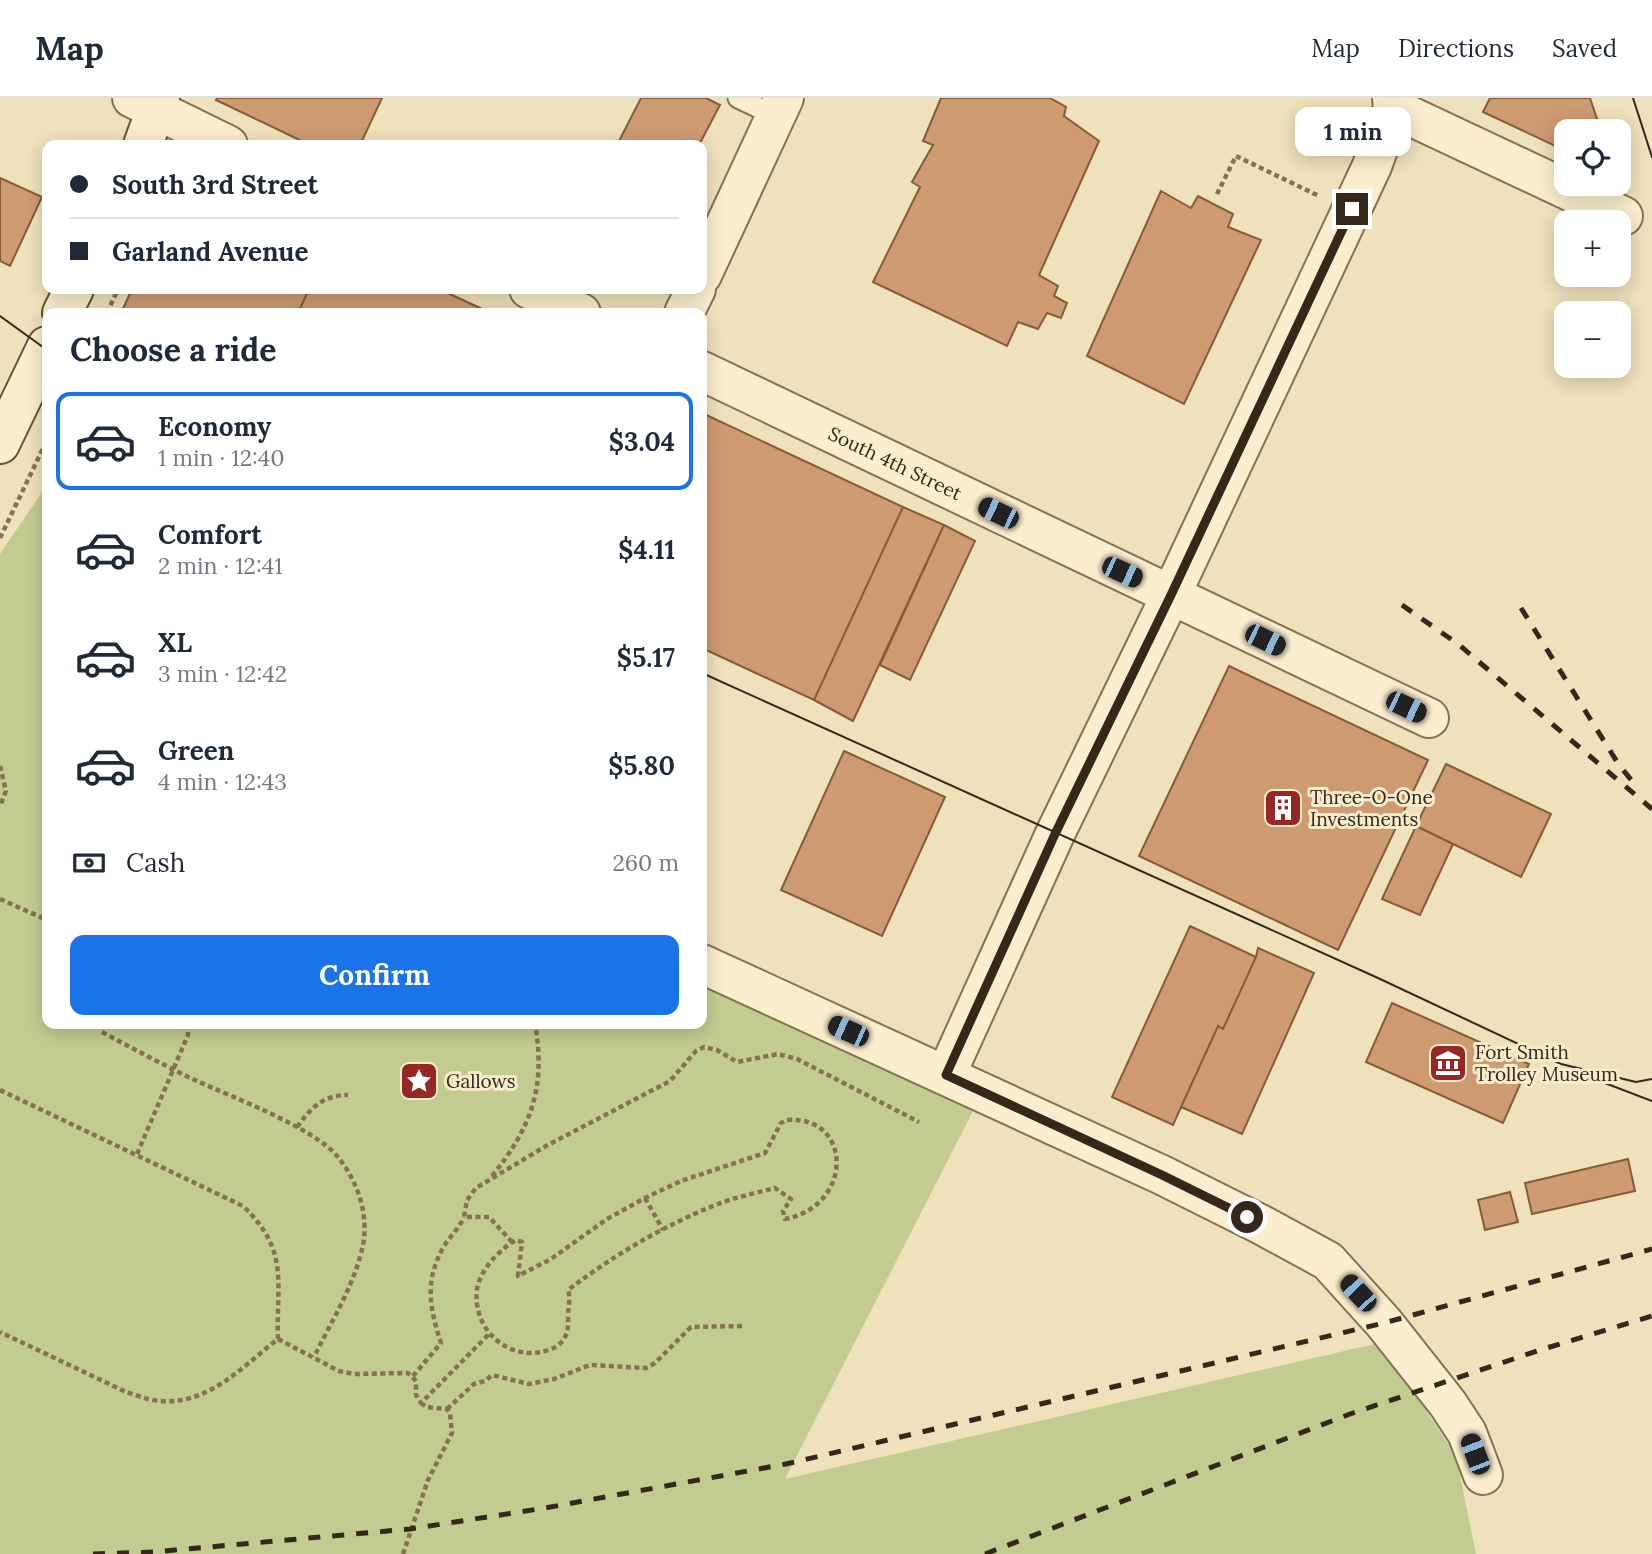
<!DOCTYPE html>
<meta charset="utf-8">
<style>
body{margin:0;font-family:Lora,serif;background:#f2f2f3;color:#1f2937;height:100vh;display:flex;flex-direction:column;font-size:26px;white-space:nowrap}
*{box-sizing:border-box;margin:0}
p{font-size:23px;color:#747a83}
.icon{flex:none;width:38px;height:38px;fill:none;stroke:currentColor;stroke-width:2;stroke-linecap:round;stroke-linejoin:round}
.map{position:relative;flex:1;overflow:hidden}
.details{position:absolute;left:42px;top:210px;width:665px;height:721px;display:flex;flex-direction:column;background:#fff;border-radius:14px;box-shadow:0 4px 18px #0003}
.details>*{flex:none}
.guide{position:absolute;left:42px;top:42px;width:665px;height:154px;border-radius:14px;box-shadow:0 4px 18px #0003;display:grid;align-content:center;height:154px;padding:0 28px;background:#fff}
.tools{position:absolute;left:1554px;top:21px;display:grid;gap:14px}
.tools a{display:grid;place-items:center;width:77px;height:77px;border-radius:14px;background:#fff;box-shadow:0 4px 18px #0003;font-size:35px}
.end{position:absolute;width:32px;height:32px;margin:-16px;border:9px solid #35281a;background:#fff;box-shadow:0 0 0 4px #fff}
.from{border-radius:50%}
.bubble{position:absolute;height:49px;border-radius:14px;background:#fff;box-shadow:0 4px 18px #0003;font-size:23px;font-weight:700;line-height:49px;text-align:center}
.car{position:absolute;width:21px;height:42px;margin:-21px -10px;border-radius:9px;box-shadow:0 0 5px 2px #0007;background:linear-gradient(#222 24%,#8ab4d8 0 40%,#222 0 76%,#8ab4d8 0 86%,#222 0)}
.guide b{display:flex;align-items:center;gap:24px;height:66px;font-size:26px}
.guide b+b{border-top:2px solid #e0e1e3}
.guide i{width:18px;height:18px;background:#1f2937}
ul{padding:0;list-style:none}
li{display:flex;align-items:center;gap:21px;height:98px;margin:0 14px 10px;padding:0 14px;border:4px solid transparent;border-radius:14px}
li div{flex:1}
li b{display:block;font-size:26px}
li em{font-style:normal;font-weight:700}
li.current{border-color:#1a73e8}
li>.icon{width:63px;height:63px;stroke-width:1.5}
h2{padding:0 28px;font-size:32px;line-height:84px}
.pay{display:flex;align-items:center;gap:18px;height:77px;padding:0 28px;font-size:26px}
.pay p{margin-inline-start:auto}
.action{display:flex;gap:14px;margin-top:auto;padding:14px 28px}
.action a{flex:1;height:80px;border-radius:14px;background:#1a73e8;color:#fff;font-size:28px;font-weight:700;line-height:80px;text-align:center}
header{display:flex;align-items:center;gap:42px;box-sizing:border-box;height:98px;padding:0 35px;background:#fff;border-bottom:2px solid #e0e1e3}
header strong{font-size:33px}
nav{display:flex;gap:38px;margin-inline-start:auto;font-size:24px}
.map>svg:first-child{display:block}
</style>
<header>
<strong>Map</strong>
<nav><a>Map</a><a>Directions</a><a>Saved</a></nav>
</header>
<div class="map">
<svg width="1652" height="1456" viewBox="0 0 1652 1456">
<rect width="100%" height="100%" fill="#efe1bb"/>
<path fill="#c3cc90" d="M 47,382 L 47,926 L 702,926 L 702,886 L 973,1013 L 785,1381 L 1375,1246 L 1405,1280 L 1456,1358 L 1476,1456 L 0,1456 L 0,456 L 40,397 Z"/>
<path fill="#ce9b70" stroke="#865b3a" stroke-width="2" d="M 217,0 L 382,0 L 360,47 L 310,47 L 216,2 Z
M 641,0 L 706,0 L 720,7 L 699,47 L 617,47 Z
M 941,0 L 1050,0 L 1066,9 L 1064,18 L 1099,43 L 1039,177 L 1058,188 L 1054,198 L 1067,205 L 1061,220 L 1047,215 L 1038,231 L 1018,224 L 1007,248 L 873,184 L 920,89 L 912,84 L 933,47 L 923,43 Z
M 1490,0 L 1590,0 L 1601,33 L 1566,33 L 1566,53 L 1483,14 Z
M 0,80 L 42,99 L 10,168 L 0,163 Z
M 1161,93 L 1191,110 L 1198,98 L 1233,116 L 1228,129 L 1261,142 L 1184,306 L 1087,258 Z
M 132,191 L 309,191 L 298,215 L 121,215 Z
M 309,191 L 439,191 L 491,215 L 298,215 Z
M 702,315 L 903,409 L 814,602 L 702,550 Z
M 903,409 L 944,427 L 853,623 L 814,602 Z
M 944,427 L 975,443 L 910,582 L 880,567 Z
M 1229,568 L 1428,662 L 1338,852 L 1139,758 Z
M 844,653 L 945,699 L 882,838 L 781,792 Z
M 1446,666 L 1551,716 L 1521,779 L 1416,728 Z
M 1416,728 L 1453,746 L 1420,817 L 1382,801 Z
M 1190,828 L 1256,859 L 1223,931 L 1218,928 L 1173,1027 L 1112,999 Z
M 1258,850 L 1314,875 L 1242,1036 L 1181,1009 L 1218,928 L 1223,931 L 1256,859 Z
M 1392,905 L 1529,966 L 1503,1025 L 1366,964 Z
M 1628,1061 L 1635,1093 L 1532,1116 L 1525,1085 Z
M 1510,1094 L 1518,1124 L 1485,1132 L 1478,1102 Z"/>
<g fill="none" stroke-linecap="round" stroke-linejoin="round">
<defs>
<path id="lane" d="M 738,0 L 776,18"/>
<g id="street">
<path d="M 132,0 L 228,47"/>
<path d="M 1393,10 L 1623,118"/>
<path d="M 702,177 L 784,0"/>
<path d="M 529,191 L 581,215"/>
<path d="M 684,215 L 696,191"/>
<path id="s1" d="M 702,273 L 1429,620"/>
<path d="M 702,866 L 1162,1077 L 1260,1126 L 1328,1163 L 1384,1225 L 1448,1306 L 1467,1335 L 1483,1377"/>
<path d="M 946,977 L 1055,736 L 1171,497 L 1372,68 L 1393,10 L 1392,0"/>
</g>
<path id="secondary" d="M 143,47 L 160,0
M 62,215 L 74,191
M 0,346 L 47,248"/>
</defs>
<use href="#lane" stroke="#867155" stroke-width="23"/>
<use href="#street" stroke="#867155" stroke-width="42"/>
<use href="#secondary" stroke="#675238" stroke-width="42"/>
<path stroke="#867155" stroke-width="4.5" stroke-dasharray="5 3.5" stroke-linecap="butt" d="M 1217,96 L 1236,58 L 1319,98
M 107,215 L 118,191
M 0,440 L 47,342
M 0,668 L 6,693 L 0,708
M 0,801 L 47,822
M 102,934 C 134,951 165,968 197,983 C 232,999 314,1030 337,1058 C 357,1082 369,1115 363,1147 C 355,1186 331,1224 314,1259
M 0,992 L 243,1108 C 290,1153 276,1184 278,1241 C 243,1268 209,1307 160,1303 C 148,1302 135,1297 124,1293 L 0,1234
M 787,1022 C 853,1017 854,1108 785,1121 L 783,1113 L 791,1101 L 775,1090 C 756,1095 736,1099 718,1106 C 664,1127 613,1158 568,1192 C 571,1202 568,1209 568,1219 C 569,1235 565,1246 549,1252 C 510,1265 472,1233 477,1191 C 480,1172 500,1151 516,1142 L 522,1144 L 518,1178 L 551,1161 L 607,1121 L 645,1100 L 681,1083 L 765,1055 L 781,1025 Z
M 297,1029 C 311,1010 323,997 348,997
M 137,1056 L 188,937 L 188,926
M 492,1078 C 532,1029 546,988 535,926
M 645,1100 L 663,1132
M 512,1144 L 489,1119 L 464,1119 L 467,1102 L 476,1090 L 546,1048 L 670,983 L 696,953 L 704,949 L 717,952 L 737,964 L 778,956 L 797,961 L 919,1024
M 278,1241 L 339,1273 L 354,1276 L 408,1275 L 416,1283 L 416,1297 L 421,1305 L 489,1236
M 413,1278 L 441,1245 C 430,1211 424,1184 443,1150 C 449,1139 459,1131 464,1119
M 447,1311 L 474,1286 L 485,1283 L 492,1277 L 529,1286 L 554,1281 L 590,1267 L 646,1270 L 655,1265 L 691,1229 L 745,1228
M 403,1456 L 428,1382 L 452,1335 L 450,1315 L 447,1311 L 426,1309 L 421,1305"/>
<use href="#lane" stroke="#faeece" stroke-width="19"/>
<use href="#street" stroke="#faeece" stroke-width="38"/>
<use href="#secondary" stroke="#faeece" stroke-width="38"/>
<path stroke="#35281a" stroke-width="2" d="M 1633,0 L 1652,59
M 0,218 L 47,252
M 702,575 L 1378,880 L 1561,966 L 1636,984 L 1652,981
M 1597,982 L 1652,1003"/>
<path stroke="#35281a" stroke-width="5" stroke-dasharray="12 12" stroke-linecap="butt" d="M 1402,507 L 1458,546 L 1652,711
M 1521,510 L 1619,667 L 1637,689
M 93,1456 L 153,1454 L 410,1431 L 545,1410 L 786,1366 L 1384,1225 L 1652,1151
M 985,1456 L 1350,1316 L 1540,1252 L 1652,1218"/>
</g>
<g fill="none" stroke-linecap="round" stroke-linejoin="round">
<path stroke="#35281a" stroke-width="9" d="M 1247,1119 L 1162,1077 L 946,977 L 1055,736 L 1171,497 L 1352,111"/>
</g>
<defs>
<symbol id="building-square" viewBox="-11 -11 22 22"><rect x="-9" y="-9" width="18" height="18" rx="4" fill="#962724" stroke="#f6ebcb"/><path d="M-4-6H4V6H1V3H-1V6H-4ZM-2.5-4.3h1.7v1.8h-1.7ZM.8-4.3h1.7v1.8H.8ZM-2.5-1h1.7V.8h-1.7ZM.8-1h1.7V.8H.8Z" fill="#fff"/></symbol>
<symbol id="museum-square" viewBox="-11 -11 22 22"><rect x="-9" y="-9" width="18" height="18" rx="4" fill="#962724" stroke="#f6ebcb"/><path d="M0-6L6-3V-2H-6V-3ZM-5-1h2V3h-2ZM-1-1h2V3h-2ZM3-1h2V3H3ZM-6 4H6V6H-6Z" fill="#fff"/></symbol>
<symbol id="sight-square" viewBox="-11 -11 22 22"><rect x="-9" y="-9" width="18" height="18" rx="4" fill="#962724" stroke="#f6ebcb"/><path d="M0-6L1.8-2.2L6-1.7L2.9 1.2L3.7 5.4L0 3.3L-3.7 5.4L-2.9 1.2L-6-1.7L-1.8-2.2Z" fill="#fff"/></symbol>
</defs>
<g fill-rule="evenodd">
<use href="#building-square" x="1261" y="688" width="44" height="44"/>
<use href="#museum-square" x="1426" y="943" width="44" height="44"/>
<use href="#sight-square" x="397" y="961" width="44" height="44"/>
</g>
<g text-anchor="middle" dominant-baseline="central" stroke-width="6" stroke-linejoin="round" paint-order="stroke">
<g font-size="19" fill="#35281a" stroke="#f6ebcb">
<text stroke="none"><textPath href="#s1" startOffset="214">South 4th Street</textPath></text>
</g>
<g font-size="19" fill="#35281a" stroke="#f6ebcb" text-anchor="start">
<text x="1310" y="699">Three-O-One<tspan x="1310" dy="22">Investments</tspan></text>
<text x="1475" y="954">Fort Smith<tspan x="1475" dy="22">Trolley Museum</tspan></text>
<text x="446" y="983">Gallows</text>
</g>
</g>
</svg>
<div class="tools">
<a><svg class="icon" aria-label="locate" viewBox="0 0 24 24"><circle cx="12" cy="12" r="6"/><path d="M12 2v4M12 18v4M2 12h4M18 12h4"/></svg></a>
<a>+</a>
<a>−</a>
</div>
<i class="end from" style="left:1247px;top:1119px"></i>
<i class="end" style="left:1352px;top:111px"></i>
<div class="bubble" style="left:1295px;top:9px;width:116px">1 min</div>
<i class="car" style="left:998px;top:415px;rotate:296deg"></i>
<i class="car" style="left:1122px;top:474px;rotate:115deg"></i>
<i class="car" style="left:1265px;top:542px;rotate:116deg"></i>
<i class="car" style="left:1406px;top:609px;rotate:116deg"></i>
<i class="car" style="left:848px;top:933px;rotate:294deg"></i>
<i class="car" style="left:1358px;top:1195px;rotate:317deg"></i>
<i class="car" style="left:1475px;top:1356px;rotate:339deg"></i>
<div class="guide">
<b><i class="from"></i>South 3rd Street</b>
<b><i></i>Garland Avenue</b>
</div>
<section class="details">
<h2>Choose a ride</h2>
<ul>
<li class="current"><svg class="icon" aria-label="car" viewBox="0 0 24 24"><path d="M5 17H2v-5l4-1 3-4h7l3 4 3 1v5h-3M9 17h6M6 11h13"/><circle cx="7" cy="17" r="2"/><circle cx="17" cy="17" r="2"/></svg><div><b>Economy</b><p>1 min · 12:40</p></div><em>$3.04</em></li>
<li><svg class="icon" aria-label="car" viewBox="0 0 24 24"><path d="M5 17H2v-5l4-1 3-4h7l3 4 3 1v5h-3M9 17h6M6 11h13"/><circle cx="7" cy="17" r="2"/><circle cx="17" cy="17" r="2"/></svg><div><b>Comfort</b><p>2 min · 12:41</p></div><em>$4.11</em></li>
<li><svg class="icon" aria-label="car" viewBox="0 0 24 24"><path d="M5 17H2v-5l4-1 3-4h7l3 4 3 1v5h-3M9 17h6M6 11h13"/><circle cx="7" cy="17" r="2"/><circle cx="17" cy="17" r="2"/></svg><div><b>XL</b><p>3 min · 12:42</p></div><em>$5.17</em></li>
<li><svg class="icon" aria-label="car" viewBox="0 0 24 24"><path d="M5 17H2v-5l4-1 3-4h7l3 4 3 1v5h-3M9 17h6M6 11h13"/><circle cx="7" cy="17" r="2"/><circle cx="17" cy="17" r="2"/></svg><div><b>Green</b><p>4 min · 12:43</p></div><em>$5.80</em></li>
</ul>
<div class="pay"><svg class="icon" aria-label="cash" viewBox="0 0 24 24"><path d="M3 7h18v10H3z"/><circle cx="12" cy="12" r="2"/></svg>Cash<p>260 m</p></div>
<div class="action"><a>Confirm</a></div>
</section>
</div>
